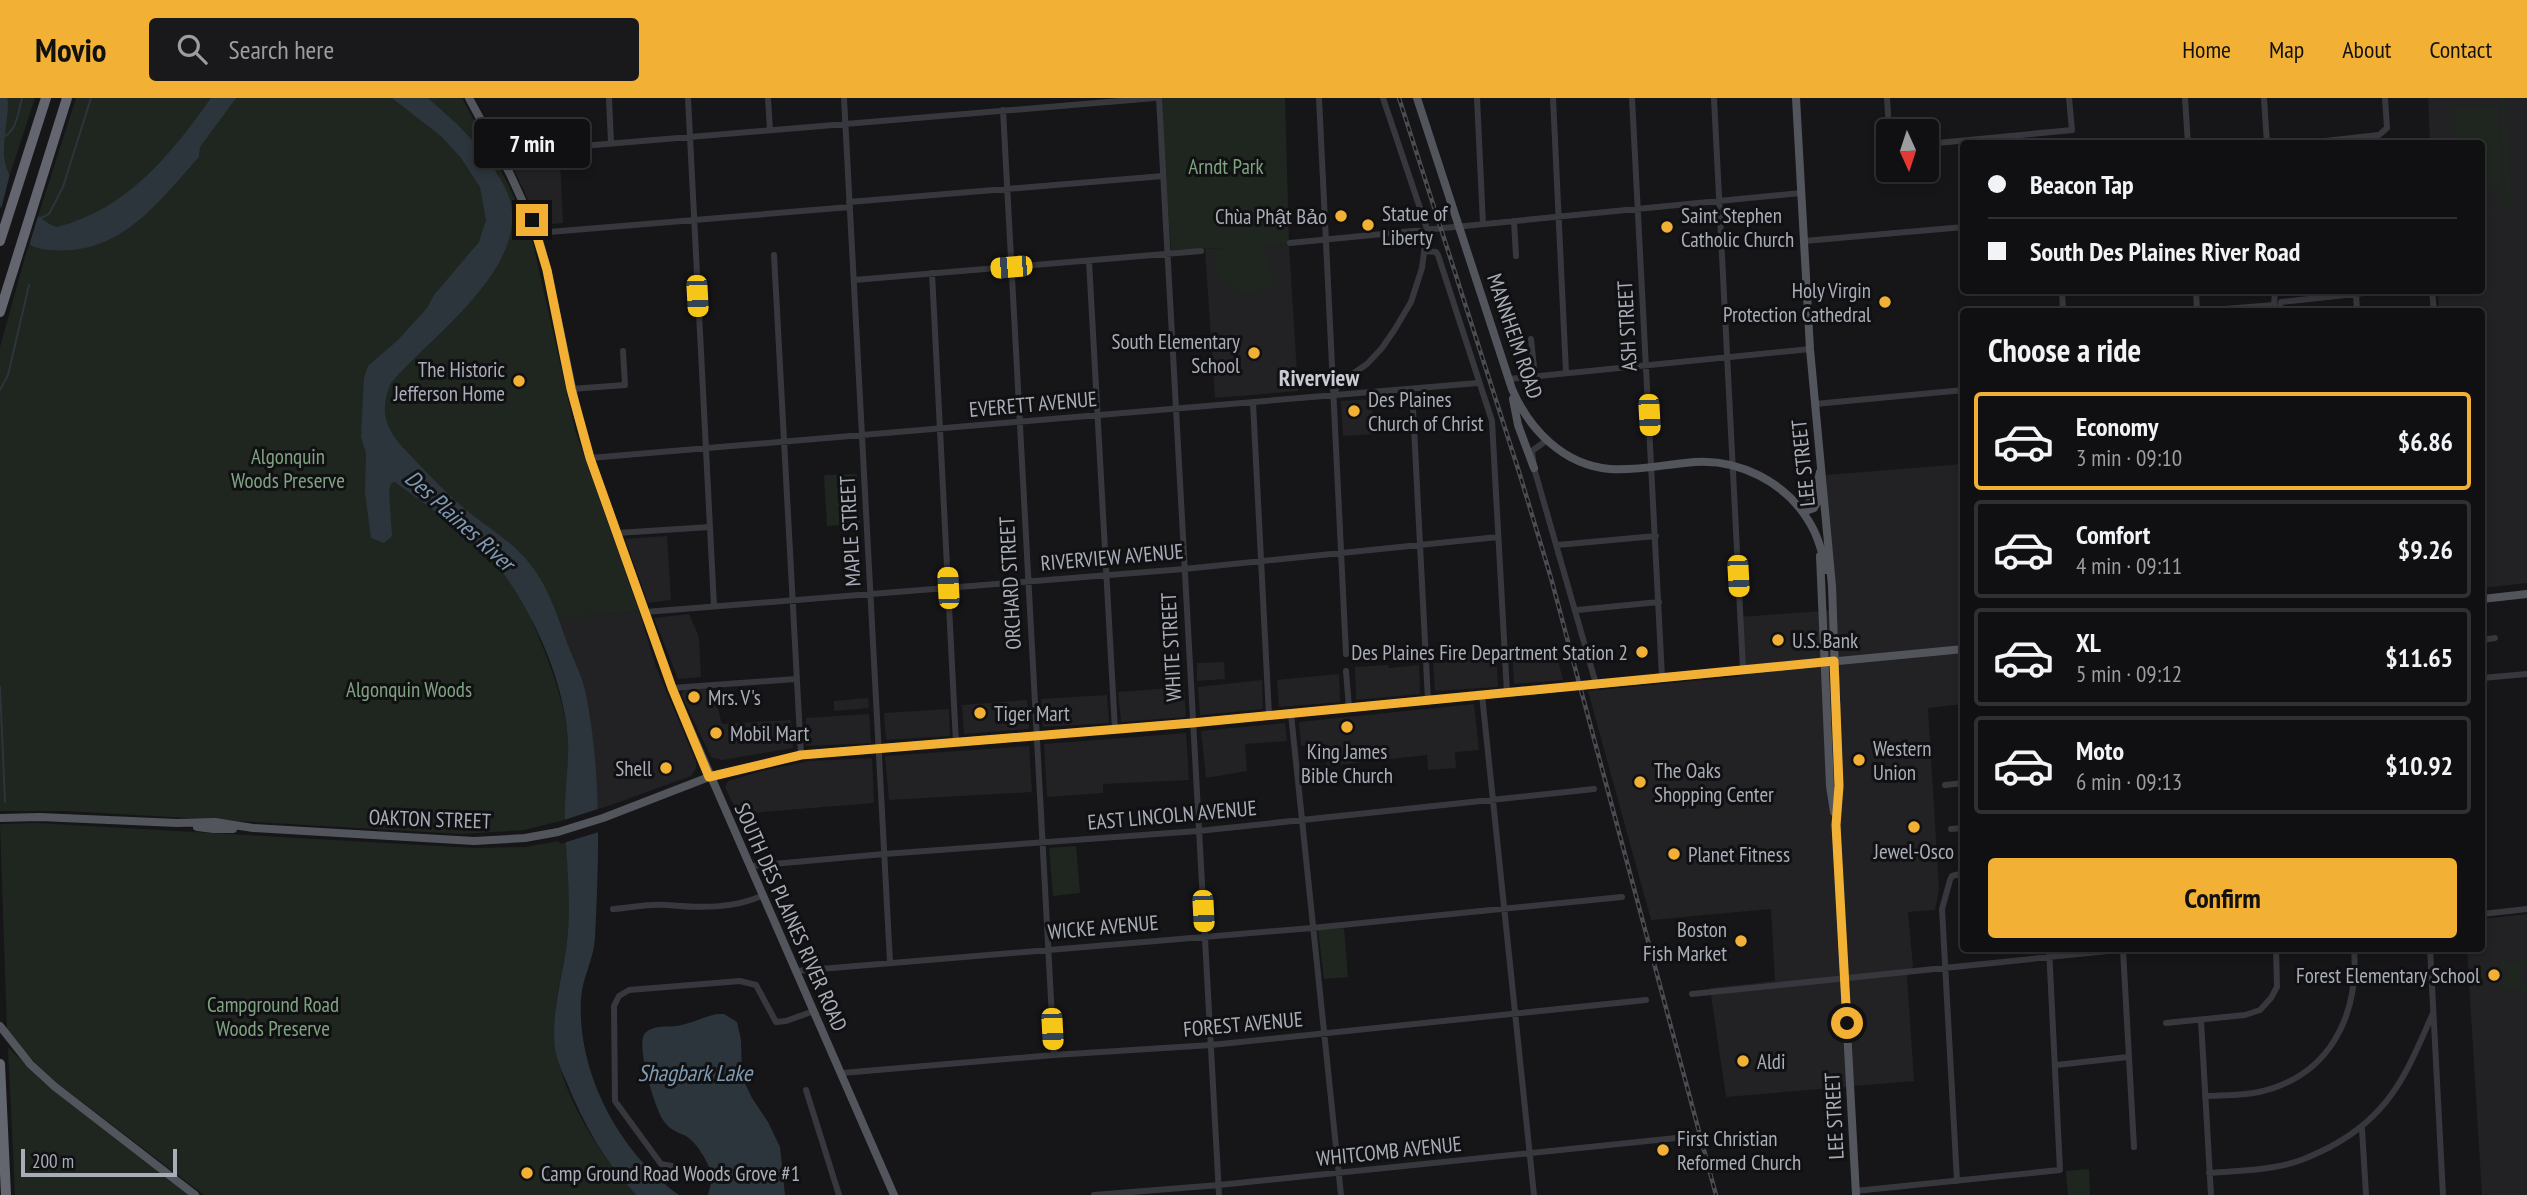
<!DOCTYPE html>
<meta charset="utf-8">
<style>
body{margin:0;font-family:"PT Sans Narrow",sans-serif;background:#19191b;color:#f1f3f6;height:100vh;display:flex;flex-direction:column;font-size:26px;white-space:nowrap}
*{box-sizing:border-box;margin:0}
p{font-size:23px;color:#9c9d9f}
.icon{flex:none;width:38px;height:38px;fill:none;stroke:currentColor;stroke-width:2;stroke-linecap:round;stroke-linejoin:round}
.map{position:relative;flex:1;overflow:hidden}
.drawer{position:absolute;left:1960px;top:210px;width:525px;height:644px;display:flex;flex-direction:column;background:#101012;border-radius:7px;box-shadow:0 4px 10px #0003,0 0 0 2px #303032}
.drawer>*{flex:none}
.banner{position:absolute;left:1960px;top:42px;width:525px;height:154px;border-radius:7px;box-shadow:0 4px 10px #0003,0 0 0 2px #303032;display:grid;align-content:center;height:154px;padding:0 28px;background:#101012}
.needle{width:46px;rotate:177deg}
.controls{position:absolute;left:1876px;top:21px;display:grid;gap:14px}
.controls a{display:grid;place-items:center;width:63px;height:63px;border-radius:7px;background:#101012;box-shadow:0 4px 10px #0003,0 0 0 2px #303032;font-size:35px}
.scale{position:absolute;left:21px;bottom:18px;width:156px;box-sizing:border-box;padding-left:7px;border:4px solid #a8adb8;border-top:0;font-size:19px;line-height:24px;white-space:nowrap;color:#a8adb8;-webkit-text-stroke:5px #111113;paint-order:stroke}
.end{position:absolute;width:32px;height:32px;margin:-16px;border:9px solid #f2b134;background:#111;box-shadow:0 0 0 4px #111}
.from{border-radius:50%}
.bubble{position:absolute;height:49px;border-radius:7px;background:#101012;box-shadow:0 4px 10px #0003,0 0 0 2px #303032;font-size:23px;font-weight:800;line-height:49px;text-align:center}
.car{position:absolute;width:21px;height:42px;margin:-21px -10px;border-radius:9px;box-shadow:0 0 5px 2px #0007;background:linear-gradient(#f5c518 24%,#345 0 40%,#f5c518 0 76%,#345 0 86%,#f5c518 0)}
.banner b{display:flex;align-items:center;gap:24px;height:66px;font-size:26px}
.banner b+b{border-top:2px solid #303032}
.banner i{width:18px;height:18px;background:#f1f3f6}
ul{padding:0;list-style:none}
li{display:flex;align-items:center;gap:21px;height:98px;margin:0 14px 10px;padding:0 14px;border:4px solid #303032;border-radius:7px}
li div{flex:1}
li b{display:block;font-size:26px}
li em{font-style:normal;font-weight:800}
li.on{border-color:#f2b134}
li>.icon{width:63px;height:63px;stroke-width:1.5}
h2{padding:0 28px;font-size:32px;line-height:84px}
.primary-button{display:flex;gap:14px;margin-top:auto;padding:14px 28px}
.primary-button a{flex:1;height:80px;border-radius:7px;background:#f2b134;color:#111;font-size:28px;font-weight:800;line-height:80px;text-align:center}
header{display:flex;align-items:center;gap:42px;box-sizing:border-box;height:98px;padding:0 35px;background:#f2b134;color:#111}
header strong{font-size:33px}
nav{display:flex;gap:38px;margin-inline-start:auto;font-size:24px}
.search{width:490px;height:63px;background:#19191b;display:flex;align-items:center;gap:18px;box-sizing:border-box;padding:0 24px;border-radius:7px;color:#9c9d9f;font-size:26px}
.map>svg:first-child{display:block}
</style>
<header>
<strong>Movio</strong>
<div class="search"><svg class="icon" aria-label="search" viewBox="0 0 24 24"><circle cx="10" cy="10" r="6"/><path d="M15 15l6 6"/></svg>Search here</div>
<nav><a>Home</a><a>Map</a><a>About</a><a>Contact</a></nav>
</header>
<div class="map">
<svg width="2527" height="1097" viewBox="0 0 2527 1097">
<rect width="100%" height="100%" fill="#161618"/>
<path fill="#222225" d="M 2428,0 L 2527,0 L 2527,485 L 2482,490 L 2482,214 L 2439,213 L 2438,193 L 2482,192 L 2482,46 L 2430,45 Z
M 560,59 L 563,125 L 540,127 L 510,63 Z
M 1289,146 L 1298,293 L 1215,300 L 1205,151 Z
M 1372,301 L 1373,336 L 1343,338 L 1341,303 Z
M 1963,366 L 1963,606 L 1928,610 L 1939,791 L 1935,812 L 1908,814 L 1913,868 L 1907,878 L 1914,983 L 1726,999 L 1710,890 L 1775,883 L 1771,811 L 1651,822 L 1588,593 L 1744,578 L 1741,519 L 1835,512 L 1826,377 Z
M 667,438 L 671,502 L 648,505 L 625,441 Z
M 639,513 L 656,569 L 696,664 L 696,671 L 691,678 L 597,712 L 594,657 L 584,590 L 557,520 Z
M 689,516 L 699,539 L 701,579 L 678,581 L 654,520 Z
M 1555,550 L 1563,582 L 1514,586 L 1512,551 Z
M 1496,551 L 1498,589 L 1435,593 L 1433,565 L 1464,563 L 1464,553 Z
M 1224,564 L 1225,581 L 1197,583 L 1197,565 Z
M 1388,567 L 1389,570 L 1419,567 L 1420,596 L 1356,602 L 1355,569 Z
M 1339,576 L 1340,604 L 1279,609 L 1277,582 Z
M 1262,582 L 1263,611 L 1200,617 L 1198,589 Z
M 712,589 L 722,626 L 791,622 L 793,650 L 722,662 L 711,659 L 681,596 L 685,591 Z
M 1184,589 L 1186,619 L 1121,624 L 1118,594 Z
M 1107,597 L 1109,625 L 1043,629 L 1041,601 Z
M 868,600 L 869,610 L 834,613 L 834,603 Z
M 1027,602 L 1029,631 L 964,636 L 962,607 Z
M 1474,606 L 1479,652 L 1455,654 L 1456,670 L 1428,672 L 1427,657 L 1327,668 L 1326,646 L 1301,648 L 1299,624 Z
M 949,611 L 950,638 L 886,642 L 884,615 Z
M 869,616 L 871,645 L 806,648 L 806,620 Z
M 1285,625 L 1287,643 L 1245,646 L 1247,673 L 1206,680 L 1201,633 Z
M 1186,635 L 1189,682 L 1103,686 L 1103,695 L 1047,699 L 1044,646 Z
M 1029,648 L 1032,694 L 889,702 L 885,658 Z
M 872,660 L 874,705 L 738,716 L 725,689 L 728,683 L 766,672 L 810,663 Z
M 2527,816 L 2527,1097 L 2482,1097 L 2467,851 L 2482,850 L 2482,821 Z"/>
<path fill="#1e261f" d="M 0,0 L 35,0 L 0,107 Z
M 76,0 L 462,0 L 509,88 L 533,145 L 575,332 L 639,513 L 532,523 C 548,561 564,599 568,641 C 570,667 566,696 565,722 L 524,732 L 462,736 L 66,713 L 0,713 L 0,249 L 25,159 Z
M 1160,0 L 1285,0 L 1289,146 L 1264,148 L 1276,187 C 1269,189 1261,192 1253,193 C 1229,197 1211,177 1214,154 L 1224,150 L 1171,152 Z
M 2497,0 L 2505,0 L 2512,111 L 2506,111 L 2505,106 L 2495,115 L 2482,119 L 2482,114 C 2494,113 2502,106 2505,93 L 2501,9 Z
M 2497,8 L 2502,92 L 2482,93 L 2482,46 L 2456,45 L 2454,10 Z
M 857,376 L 860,425 L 827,428 L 824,377 Z
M 36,725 L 475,750 L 525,749 L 559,743 L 560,746 L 566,744 C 568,774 571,805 568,835 C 565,866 554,901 554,931 C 554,986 600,1059 636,1097 L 204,1097 L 52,981 L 25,955 L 7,933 L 0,726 Z
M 1076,748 L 1080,795 L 1053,798 L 1049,750 Z
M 1344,830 L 1348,879 L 1324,881 L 1318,832 Z
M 2502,861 L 2512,866 L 2517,866 L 2520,861 L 2526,864 L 2518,881 L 2527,886 L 2524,894 L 2514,889 L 2508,890 L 2506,894 L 2499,891 L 2507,874 L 2498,868 Z
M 8,949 L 43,984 L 190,1097 L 15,1097 Z
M 2089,1071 L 2090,1097 L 2068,1097 L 2066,1073 Z"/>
<path fill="#2c353c" d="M 0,0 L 7,0 L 8,4 C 8,22 3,40 4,58 C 6,82 34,123 57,129 C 128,111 171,56 211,0 L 236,0 L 200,49 L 199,59 C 154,109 117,162 42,151 C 23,148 4,126 0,107 C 0,97 0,85 0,75 C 0,50 0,25 0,0 Z
M 392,0 L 428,0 L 458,27 L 482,53 L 486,53 L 484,56 C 495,73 511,93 512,114 C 517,179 429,240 391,285 C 386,297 383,308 386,321 C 390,337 402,349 413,360 C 430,378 447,396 466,412 C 488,430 512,443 530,466 C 550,490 559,524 570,552 C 575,565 582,579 585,592 C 602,673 599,757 595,840 C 594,861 582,880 581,901 C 577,975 619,1054 679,1097 L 636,1097 C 605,1064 584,1027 567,985 C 562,974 557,963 555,950 C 550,912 565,873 568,834 C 571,797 566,760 565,723 C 564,697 569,670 568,643 C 565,586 535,518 501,472 C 474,436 431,412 395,384 L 391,385 L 389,394 L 392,438 L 384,445 L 371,440 L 365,395 L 366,355 L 361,339 L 364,280 L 368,268 L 398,242 L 427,210 L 434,197 L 479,144 L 486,122 L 480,89 L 461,60 L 442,39 Z
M 717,916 L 724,916 L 737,924 L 741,942 L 742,979 L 752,1000 L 768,1024 L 780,1049 L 785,1097 L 708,1097 C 710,1090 712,1084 711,1076 C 709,1064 695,1042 684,1037 C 676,1034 669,1031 663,1022 C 655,1010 635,946 645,935 C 653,927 666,929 676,928 C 690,926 703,919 717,916 Z"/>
<path fill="#161618" d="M 10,76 L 39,115 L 28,151 L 9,132 L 0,115 Z
M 601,710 L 602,733 L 563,745 L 561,723 Z"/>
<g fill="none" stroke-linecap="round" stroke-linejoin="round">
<path stroke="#2c353c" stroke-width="2" d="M 0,40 C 17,36 18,14 22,0
M 39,121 L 49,116 L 63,89 L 91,0
M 0,292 L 8,277 L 29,187
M 0,589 L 5,704"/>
<path stroke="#37383d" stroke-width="6" d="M 609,0 L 611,45
M 688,0 L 714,508
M 768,0 L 770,32
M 844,0 L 890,864
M 1159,0 L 1219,1097
M 1319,0 L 1346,556
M 1477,0 L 1483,126
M 1553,0 L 1566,275
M 1632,0 L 1662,579
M 1714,0 L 1743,571
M 1887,0 L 1889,33
M 2185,0 L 2188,46
M 2264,0 L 2267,46
M 1003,12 L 1054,957
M 1927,46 L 2072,32 L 2069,0
M 2298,46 L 2379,37 L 2387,30 L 2385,0
M 499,55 L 1155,0
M 849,104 L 1163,78
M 1514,123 L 1516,158
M 537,135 L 850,109
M 1804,143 L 1964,129
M 1290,145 L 1801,95
M 1424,153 L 1436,154 L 1438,157 L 1492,323 L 1507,595
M 774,157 L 801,657
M 1089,163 L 1115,632
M 932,175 L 956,645
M 854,182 L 1201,153
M 2062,192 L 2063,214
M 2196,192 L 2197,214
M 2432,192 L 2434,214
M 2356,196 L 2357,214
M 2274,208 L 2275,192
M 2187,214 L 2274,207
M 2279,214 L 2281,204 L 2392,192
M 1531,241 L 1535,278
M 1509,281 L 1810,251
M 571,291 L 625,287 L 623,253
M 1412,291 L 1428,602
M 1334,296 L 1338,286 L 1367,266 L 1382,250 L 1395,231 L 1411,204 L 1422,170 L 1427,131 L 1383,0
M 1253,305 L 1269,618
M 1815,306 L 1964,292
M 1547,342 L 1532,353 L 1534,370 L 1596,586
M 590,360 L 1478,285
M 617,435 L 710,429
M 1557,447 L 1656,438
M 1577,512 L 1659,504
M 645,514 L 1184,471 L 1498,439
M 2482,542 L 2495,540
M 1346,573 L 1349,610
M 2482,580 L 2527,576
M 672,590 L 796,581
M 1482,597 L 1534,1097
M 1291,616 L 1341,1097
M 1945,687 L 1964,685
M 1951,731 L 1964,730
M 752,768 L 884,756 L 1198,733 L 1594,691
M 613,811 C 630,810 650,805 667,807 C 699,810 734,811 764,797
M 2482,816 L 2527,811
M 2430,850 L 2443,1097
M 2123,852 L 2134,1049
M 796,873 L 1312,830 L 1622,799
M 1692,896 L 2137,850
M 2201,922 L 2211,1097
M 2166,925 L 2245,917 L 2260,912 L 2271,900 L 2277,889 L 2276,850
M 2056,967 L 2128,959
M 842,975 L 1054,957 L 1211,947 L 1646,902
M 806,992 L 839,1097
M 2205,998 C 2223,997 2242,998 2259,994 C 2330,978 2359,918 2354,850
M 2362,1031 L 2366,1097
M 672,1068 L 661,1066 L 615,1003 L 614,908 L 619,898 L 629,892 L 740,883 L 756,887 L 776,924 L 786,923 L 814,913
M 2209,1075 C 2231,1073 2253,1073 2274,1069 C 2295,1066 2312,1058 2330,1049 C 2391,1017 2407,974 2433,915
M 1957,1083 L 1942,811 L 1950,782 L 1952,778 L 1964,775
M 1855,1093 L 2060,1072 L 2049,850
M 1094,1097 L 1219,1087 L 1686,1039"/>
<path stroke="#53555c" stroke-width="8" d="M 469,0 L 510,76 L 537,135 L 547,171 L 578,318 L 590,360 L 674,594 L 894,1097
M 1417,0 L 1512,291 C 1529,331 1563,367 1610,371 C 1638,373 1667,366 1695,364 C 1739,361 1785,384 1808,422 C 1818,437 1822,455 1827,472
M 1796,0 L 1810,251 L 1832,488 L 1839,688 L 1836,728 L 1856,1097
M 1513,301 L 1518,327 L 1534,370
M 1803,414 L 1815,395 L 1820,374
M 1803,414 L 1814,410 L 1823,393
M 1820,458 L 1830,688 L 1834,714
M 2482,501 L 2527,496
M 0,720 L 40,719 L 177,725 L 215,724 L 253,730 L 474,743 L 525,740 L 558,734 L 603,720 L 709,679 L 801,657 L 1192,625 L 1964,551
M 197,729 L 214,731 L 233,731
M 0,928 L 30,966 L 54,988 L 195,1097"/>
<path stroke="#63666e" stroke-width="10" d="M 0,143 L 46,0
M 0,214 L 67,0
M 0,966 L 6,1097"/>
<defs>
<path id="rail" d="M 1399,0 L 1520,377 L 1551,480 L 1716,1097"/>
</defs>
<use href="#rail" stroke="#4a4c52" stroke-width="4.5"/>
<use href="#rail" stroke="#111113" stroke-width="2" stroke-dasharray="5" stroke-linecap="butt"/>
</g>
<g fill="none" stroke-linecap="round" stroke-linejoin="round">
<path stroke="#f2b134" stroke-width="9" d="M 532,122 L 547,172 L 571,291 L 590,360 L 672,590 L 709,679 L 801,657 L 1192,625 L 1834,563 L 1839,688 L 1836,727 L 1847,925"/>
</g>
<g fill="#f2b134" stroke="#111113" stroke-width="2.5">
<circle cx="1341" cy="118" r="7"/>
<circle cx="1368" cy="127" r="7"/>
<circle cx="1667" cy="129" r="7"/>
<circle cx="1885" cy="204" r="7"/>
<circle cx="1254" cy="255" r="7"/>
<circle cx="519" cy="283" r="7"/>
<circle cx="1354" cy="313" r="7"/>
<circle cx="1778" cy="542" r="7"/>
<circle cx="1642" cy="554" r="7"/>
<circle cx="694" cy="599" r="7"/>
<circle cx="980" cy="615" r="7"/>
<circle cx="1347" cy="629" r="7"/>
<circle cx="716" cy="635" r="7"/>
<circle cx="1859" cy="662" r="7"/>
<circle cx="666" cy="670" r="7"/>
<circle cx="1640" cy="684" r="7"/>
<circle cx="1914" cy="729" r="7"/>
<circle cx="1674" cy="756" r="7"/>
<circle cx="1741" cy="843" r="7"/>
<circle cx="2494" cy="877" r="7"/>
<circle cx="1743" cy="963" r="7"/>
<circle cx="1663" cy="1052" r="7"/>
<circle cx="527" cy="1075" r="7"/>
</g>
<g text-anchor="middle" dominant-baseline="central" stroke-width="6" stroke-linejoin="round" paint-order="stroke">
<g font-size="21" fill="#7fa381" stroke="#111113">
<text x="1226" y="68">Arndt Park</text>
<text x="288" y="358">Algonquin<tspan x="288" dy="24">Woods Preserve</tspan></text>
<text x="409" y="591">Algonquin Woods</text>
<text x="273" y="906">Campground Road<tspan x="273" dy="24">Woods Preserve</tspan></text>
</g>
<g font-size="21" fill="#a8adb8" stroke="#111113" text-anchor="start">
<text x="1382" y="115">Statue of<tspan x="1382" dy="24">Liberty</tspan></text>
<text x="1681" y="117">Saint Stephen<tspan x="1681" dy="24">Catholic Church</tspan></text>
<text x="1327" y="118" text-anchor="end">Chùa Phật Bảo</text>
<text x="1871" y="192" text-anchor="end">Holy Virgin<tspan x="1871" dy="24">Protection Cathedral</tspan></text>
<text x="1240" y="243" text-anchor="end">South Elementary<tspan x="1240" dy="24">School</tspan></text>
<text x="505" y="271" text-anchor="end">The Historic<tspan x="505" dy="24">Jefferson Home</tspan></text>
<text x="1368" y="301">Des Plaines<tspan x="1368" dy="24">Church of Christ</tspan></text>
<text x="1792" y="542">U.S. Bank</text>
<text x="1628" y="554" text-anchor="end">Des Plaines Fire Department Station 2</text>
<text x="708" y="599">Mrs. V's</text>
<text x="994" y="615">Tiger Mart</text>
<text x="730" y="635">Mobil Mart</text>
<text x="1873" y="650">Western<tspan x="1873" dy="24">Union</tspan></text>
<text x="1347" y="653" text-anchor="middle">King James<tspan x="1347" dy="24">Bible Church</tspan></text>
<text x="652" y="670" text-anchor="end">Shell</text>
<text x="1654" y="672">The Oaks<tspan x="1654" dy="24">Shopping Center</tspan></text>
<text x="1914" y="753" text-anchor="middle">Jewel-Osco</text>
<text x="1688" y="756">Planet Fitness</text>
<text x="1727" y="831" text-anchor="end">Boston<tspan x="1727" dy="24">Fish Market</tspan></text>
<text x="2480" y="877" text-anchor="end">Forest Elementary School</text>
<text x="1757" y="963">Aldi</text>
<text x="1677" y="1040">First Christian<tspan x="1677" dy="24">Reformed Church</tspan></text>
<text x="541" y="1075">Camp Ground Road Woods Grove #1</text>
</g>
<g font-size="21" fill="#a8adb8" stroke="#111113">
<text transform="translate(1627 228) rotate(-93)">ASH STREET</text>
<text transform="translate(1515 238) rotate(71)">MANNHEIM ROAD</text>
<text transform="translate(1033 306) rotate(-5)">EVERETT AVENUE</text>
<text transform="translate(1803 365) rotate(-96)">LEE STREET</text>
<text transform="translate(850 433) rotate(-93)">MAPLE STREET</text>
<text transform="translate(1112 459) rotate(-5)">RIVERVIEW AVENUE</text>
<text transform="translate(1010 485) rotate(-93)">ORCHARD STREET</text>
<text transform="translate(1171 549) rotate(-93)">WHITE STREET</text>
<text transform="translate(1172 717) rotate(-5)">EAST LINCOLN AVENUE</text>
<text transform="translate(430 721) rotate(2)">OAKTON STREET</text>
<text transform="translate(791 819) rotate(66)">SOUTH DES PLAINES RIVER ROAD</text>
<text transform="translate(1103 829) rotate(-5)">WICKE AVENUE</text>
<text transform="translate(1243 926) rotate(-5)">FOREST AVENUE</text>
<text transform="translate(1834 1018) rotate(-93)">LEE STREET</text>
<text transform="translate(1389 1053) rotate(-6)">WHITCOMB AVENUE</text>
</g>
<g font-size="23" font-weight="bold" fill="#c9ccd4" stroke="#111113">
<text x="1319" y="279">Riverview</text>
</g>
<g font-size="23" font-style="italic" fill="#7f9bb3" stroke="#111113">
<text transform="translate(460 422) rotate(42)">Des Plaines River</text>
<text x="695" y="974">Shagbark Lake</text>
</g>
</g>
</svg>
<div class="controls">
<a><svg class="needle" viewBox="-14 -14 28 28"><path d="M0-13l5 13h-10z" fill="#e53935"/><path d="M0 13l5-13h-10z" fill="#9c9d9f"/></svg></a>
</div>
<div class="scale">200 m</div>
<i class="end from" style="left:1847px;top:925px"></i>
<i class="end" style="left:532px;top:122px"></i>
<div class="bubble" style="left:474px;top:21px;width:116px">7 min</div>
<i class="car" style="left:1011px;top:169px;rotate:265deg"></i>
<i class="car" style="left:697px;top:198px;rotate:177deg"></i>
<i class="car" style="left:1649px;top:317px;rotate:177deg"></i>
<i class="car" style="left:1738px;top:478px;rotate:177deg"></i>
<i class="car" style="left:948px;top:490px;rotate:357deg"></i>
<i class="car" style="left:1203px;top:813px;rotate:177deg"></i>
<i class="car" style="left:1052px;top:931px;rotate:177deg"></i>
<div class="banner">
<b><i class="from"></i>Beacon Tap</b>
<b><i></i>South Des Plaines River Road</b>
</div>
<section class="drawer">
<h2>Choose a ride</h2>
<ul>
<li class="on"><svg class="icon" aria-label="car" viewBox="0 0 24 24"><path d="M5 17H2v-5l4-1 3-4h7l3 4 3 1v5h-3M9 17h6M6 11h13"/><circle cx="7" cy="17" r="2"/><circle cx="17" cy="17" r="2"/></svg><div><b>Economy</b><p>3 min · 09:10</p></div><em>$6.86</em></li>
<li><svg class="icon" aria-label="car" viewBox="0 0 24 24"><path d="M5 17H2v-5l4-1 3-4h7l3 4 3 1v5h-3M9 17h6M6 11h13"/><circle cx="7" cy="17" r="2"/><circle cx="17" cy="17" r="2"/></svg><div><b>Comfort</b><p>4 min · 09:11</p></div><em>$9.26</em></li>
<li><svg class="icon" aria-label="car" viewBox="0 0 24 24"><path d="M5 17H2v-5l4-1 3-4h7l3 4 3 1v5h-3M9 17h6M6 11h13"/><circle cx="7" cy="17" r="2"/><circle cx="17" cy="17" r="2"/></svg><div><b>XL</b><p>5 min · 09:12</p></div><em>$11.65</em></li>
<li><svg class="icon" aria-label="car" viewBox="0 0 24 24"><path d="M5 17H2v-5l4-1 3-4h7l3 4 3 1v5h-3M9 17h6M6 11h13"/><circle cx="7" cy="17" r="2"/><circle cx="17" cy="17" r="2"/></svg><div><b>Moto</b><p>6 min · 09:13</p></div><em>$10.92</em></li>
</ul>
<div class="primary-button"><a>Confirm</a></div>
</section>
</div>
